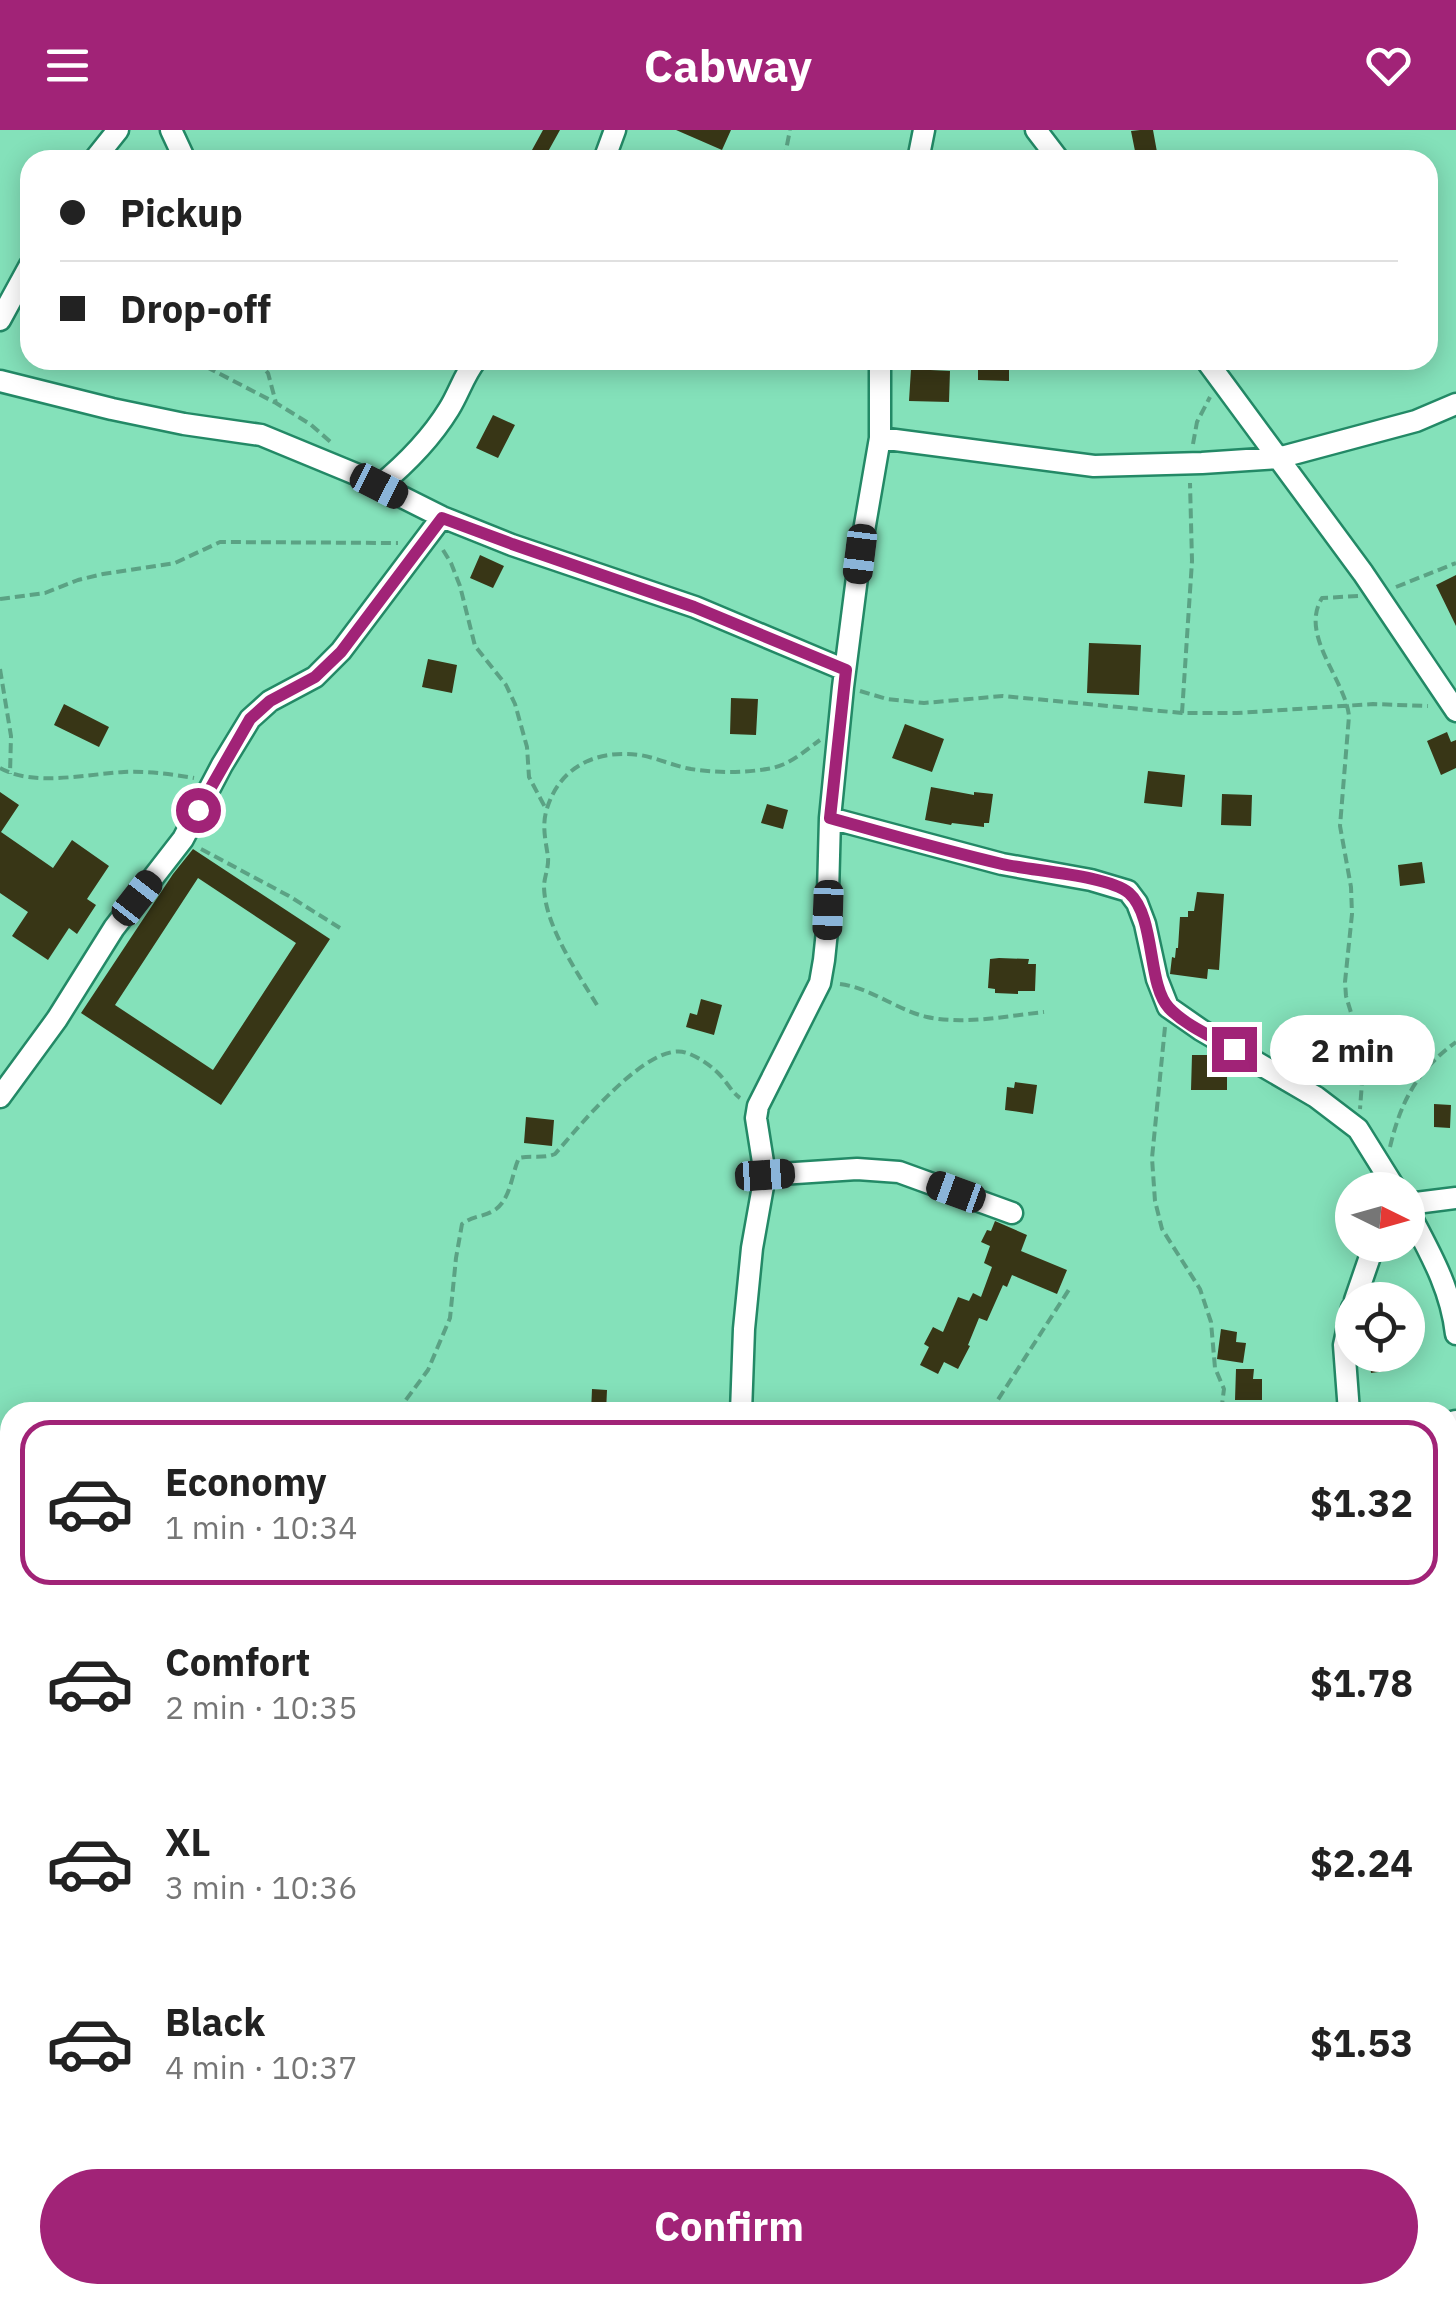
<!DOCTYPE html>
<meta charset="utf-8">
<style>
body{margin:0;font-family:"IBM Plex Sans",sans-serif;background:#f2f2f2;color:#222;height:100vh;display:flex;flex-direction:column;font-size:38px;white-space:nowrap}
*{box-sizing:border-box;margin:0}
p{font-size:32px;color:#767676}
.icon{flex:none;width:55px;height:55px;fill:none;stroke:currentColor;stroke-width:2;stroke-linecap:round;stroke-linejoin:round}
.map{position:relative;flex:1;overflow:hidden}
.panel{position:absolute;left:0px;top:1272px;width:1458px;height:902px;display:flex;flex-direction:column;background:#fff;border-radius:30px 30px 0 0;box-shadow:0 5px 25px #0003}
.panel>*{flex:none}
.top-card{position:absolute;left:20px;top:20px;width:1418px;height:220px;border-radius:30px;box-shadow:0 5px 25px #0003;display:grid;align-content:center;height:220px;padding:0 40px;background:#fff}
.needle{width:65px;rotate:95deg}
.buttons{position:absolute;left:1335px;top:1042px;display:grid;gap:20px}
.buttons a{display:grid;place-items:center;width:90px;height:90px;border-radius:50%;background:#fff;box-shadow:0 5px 25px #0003;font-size:50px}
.end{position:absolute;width:45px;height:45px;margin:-22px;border:12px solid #a12377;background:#fff;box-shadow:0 0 0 5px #fff}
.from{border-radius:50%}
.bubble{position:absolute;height:70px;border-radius:35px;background:#fff;box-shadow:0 5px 25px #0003;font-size:32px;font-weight:800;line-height:70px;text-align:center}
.car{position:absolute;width:30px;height:60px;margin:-30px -15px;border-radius:12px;box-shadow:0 0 8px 2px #0007;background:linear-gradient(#222 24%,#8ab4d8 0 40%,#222 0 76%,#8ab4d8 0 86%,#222 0)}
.top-card b{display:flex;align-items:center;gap:35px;height:95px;font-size:38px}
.top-card b+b{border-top:2px solid #e0e0e0}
.top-card i{width:25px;height:25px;background:#222}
ul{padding:18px 0 0;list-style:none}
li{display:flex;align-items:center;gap:30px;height:165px;margin:0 20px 15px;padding:0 20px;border:5px solid transparent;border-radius:30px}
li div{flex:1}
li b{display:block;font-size:38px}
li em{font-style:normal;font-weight:800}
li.active{border-color:#a12377}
li>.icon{width:90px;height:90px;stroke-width:1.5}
.action{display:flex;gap:20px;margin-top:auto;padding:20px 40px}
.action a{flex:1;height:115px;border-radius:60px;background:#a12377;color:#fff;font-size:40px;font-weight:800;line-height:115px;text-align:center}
header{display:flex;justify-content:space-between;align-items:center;height:130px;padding:0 40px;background:#a12377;color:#fff;font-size:45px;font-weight:800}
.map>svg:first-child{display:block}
</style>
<header><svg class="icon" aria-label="menu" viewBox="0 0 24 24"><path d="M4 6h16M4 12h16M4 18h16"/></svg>Cabway<svg class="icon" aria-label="heart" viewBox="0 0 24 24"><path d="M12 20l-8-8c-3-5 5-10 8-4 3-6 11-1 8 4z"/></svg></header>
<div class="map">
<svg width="1456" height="2174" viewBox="0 0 1456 2174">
<rect width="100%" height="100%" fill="#84e1ba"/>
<path fill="#383616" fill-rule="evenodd" d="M 543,0 L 560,0 L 545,27 L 532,20 Z
M 676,0 L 731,0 L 722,20 Z
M 1140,0 L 1153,0 L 1157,22 L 1136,26 L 1131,1 Z
M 978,230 L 1009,230 L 1009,251 L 978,250 Z
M 911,239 L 950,241 L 949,272 L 909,271 Z
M 493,285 L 515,295 L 498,328 L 476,318 Z
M 480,425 L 504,436 L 493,458 L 470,448 Z
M 1456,445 L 1456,496 L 1436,455 Z
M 1089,513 L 1141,515 L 1139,565 L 1087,563 Z
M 428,529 L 457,535 L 452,563 L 422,557 Z
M 731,568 L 758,569 L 756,605 L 730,604 Z
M 64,574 L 109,597 L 99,617 L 54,595 Z
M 905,594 L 944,609 L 932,642 L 892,628 Z
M 1447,602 L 1451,612 L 1456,610 L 1456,638 L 1441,645 L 1427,611 Z
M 1148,641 L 1185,645 L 1182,677 L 1144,673 Z
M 931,657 L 974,665 L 974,662 L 993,664 L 989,693 L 984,693 L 984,697 L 952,693 L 951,695 L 925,690 Z
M 0,662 L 19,675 L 1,702 L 53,738 L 72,710 L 109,736 L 87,769 L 96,775 L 77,804 L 69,798 L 48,830 L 12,806 L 28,782 L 0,763 Z
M 1222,664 L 1252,665 L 1251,696 L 1221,695 Z
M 767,674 L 788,680 L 783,699 L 761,693 Z
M 193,719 L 330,809 L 221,975 L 81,883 L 173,744 ZM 198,748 L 296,813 L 213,940 L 115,875 Z
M 1422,732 L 1425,753 L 1400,756 L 1398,735 Z
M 1197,762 L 1224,764 L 1219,840 L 1208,839 L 1207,849 L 1170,844 L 1172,827 L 1175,828 L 1176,818 L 1178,818 L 1180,787 L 1188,787 L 1188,781 L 1194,781 Z
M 999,828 L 1029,829 L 1028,834 L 1036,834 L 1035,861 L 1018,861 L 1018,864 L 995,863 L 995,859 L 988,858 L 990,829 Z
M 701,869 L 722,875 L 714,905 L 686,897 L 690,883 L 697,885 Z
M 1192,925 L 1217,925 L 1227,931 L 1227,960 L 1191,960 Z
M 1015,952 L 1037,955 L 1033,984 L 1005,980 L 1007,957 L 1014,958 Z
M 1434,974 L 1451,975 L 1450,998 L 1434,997 Z
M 526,987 L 554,990 L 552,1016 L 524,1013 Z
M 995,1091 L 1027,1105 L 1021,1121 L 1067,1140 L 1057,1164 L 1012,1145 L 1007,1157 L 1003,1155 L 987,1191 L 979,1188 L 968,1215 L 970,1216 L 958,1239 L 944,1232 L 938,1244 L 920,1235 L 929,1217 L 924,1214 L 933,1197 L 943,1202 L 958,1167 L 969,1171 L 973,1163 L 981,1167 L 992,1137 L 984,1133 L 990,1116 L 981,1112 L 987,1100 L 991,1101 Z
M 1221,1199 L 1237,1202 L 1236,1212 L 1246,1213 L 1243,1233 L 1217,1229 Z
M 1369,1225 L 1390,1225 L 1392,1240 L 1371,1243 Z
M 1236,1239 L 1254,1239 L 1253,1249 L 1262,1249 L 1262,1270 L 1235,1270 Z
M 592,1259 L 607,1260 L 606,1282 L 591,1282 Z"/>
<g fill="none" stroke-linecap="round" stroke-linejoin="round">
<defs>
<path id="minor" d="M 171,0 L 185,30
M 1036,0 L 1059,30
M 94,30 L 118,0
M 604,30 L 615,0
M 918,30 L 924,0
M 0,190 L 30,135
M 1206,230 L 1363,443 L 1456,581
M 0,251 L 112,279 L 184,294 L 261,305 L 358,345 L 442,387 L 512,415 L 695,477 L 845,540
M 880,308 L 1094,336 L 1202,333 L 1278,328 L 1416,291 L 1456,274
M 379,356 C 407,333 430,310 449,279 C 459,263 464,245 476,230
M 830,688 L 1002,734 L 1091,750 L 1128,761 L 1137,773 L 1145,794 L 1157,849 L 1168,877 L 1201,900 L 1316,967 L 1358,999 L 1396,1060
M 0,967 L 57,889 L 114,798 L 183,709 L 222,635 L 250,589 L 270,571 L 315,547 L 341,521 L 442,387
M 765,1045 L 857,1039 L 899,1042 L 1012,1083
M 1408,1074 L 1456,1068
M 1408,1081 C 1429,1121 1451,1158 1456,1204
M 1355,1170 L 1374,1115
M 741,1282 L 744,1199 L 752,1118 L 765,1045 L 756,988 L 758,976 L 820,853 L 824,830 L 827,801 L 830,688 L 843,557 L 860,424 L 880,308 L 880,230
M 1349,1282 L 1344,1215 L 1352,1178
M 1448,1293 L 1456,1291
M 0,1415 L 10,1415
M 1448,1632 L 1456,1630
M 1448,1748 L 1456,1761
M 1448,1892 L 1456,1892
M 390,2174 L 392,2165
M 1235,2174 L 1236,2165"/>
</defs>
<use href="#minor" stroke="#238966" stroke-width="25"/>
<path stroke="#5ba284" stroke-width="4" stroke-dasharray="10 5" stroke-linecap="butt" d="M 784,30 L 790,0
M 193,230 L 276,273 L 310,294 L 333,314
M 256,230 L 268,243 L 276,273
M 1193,314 L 1197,292 L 1210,267
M 443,420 L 451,433 L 460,456 L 475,516 L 506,555 L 515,574 L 527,617 L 529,647 L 546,679
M 1396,457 L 1456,433
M 1358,466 L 1322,468 C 1299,505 1345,549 1349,586 L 1340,696 L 1351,757 L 1352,784 L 1345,852 L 1346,866 L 1358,906 L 1363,939 L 1360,979
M 0,469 L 45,463 L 78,450 L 103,444 L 175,433 L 220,412 L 398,413
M 0,539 L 11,606 L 10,644
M 860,561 L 887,569 L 924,573 L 1003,566 L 1182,583 L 1237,583 L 1373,574 L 1428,576
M 1182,583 L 1192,431 L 1190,353
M 0,638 C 33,657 87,644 124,642 C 148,641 171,644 194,648
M 201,719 L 289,766 L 340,798
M 840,854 C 871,858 897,880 927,887 C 965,895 1006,886 1044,882
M 597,875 C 577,842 545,796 544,757 C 544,747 549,738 548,727 C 546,713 542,697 546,682 C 558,637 596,619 640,625 C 657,628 674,636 691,639 C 716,643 743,643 767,639 C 789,636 803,622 820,610
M 1165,897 L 1152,1028 L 1155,1071 L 1162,1099 L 1200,1159 L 1211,1192 L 1215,1238 L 1224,1259 L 1221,1282
M 1390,1017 C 1401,970 1418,940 1456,912
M 397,1282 L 428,1240 L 450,1188 L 456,1128 L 462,1094 C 472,1086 483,1087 493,1081 C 511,1071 511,1045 519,1028 C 531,1025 543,1029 555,1024 C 578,998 649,909 687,923 C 701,928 716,939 725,951 C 730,957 733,963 740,968
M 990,1282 L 1070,1158
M 1448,2153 L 1456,2154"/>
<use href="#minor" stroke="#fff" stroke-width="20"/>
</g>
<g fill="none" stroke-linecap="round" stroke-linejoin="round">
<path stroke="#a12377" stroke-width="12" d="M 198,680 L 250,589 L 270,571 L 315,547 L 341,522 L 442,388 L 512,414 L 694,477 L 846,540 L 830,688 C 887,704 945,721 1002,734 C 1032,741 1108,745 1129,763 C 1156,787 1147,855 1169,878 C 1186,896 1213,907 1234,919"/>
</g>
</svg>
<div class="buttons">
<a><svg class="needle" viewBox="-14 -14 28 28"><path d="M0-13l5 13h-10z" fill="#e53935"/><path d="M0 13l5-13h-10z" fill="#767676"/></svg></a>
<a><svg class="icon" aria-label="locate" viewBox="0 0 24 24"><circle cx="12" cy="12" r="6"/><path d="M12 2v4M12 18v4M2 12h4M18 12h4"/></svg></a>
</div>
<i class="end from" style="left:198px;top:680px"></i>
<i class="end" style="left:1234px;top:919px"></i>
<div class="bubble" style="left:1270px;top:885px;width:165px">2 min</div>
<i class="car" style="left:379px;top:356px;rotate:117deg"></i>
<i class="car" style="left:860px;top:424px;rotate:187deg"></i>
<i class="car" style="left:137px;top:768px;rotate:38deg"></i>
<i class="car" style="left:828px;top:780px;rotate:182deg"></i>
<i class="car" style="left:765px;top:1045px;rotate:86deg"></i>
<i class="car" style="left:956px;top:1062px;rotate:290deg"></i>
<div class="top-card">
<b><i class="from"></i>Pickup</b>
<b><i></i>Drop-off</b>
</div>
<section class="panel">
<ul>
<li class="active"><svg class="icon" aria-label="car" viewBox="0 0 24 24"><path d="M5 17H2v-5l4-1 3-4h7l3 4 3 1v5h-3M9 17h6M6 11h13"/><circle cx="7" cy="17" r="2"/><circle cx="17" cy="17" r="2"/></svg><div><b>Economy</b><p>1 min · 10:34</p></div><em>$1.32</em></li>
<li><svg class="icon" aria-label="car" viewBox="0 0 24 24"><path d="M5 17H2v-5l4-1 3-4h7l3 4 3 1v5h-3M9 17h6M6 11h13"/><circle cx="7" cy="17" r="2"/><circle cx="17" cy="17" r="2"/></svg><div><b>Comfort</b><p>2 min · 10:35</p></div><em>$1.78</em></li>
<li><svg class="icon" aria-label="car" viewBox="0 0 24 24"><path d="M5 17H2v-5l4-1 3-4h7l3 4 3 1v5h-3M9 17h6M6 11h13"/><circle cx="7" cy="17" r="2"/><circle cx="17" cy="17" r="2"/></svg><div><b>XL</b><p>3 min · 10:36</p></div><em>$2.24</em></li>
<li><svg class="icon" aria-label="car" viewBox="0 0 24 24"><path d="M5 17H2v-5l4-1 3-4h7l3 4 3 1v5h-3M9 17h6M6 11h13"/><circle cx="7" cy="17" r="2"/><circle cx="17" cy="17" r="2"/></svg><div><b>Black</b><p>4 min · 10:37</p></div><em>$1.53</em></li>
</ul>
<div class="action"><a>Confirm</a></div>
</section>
</div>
